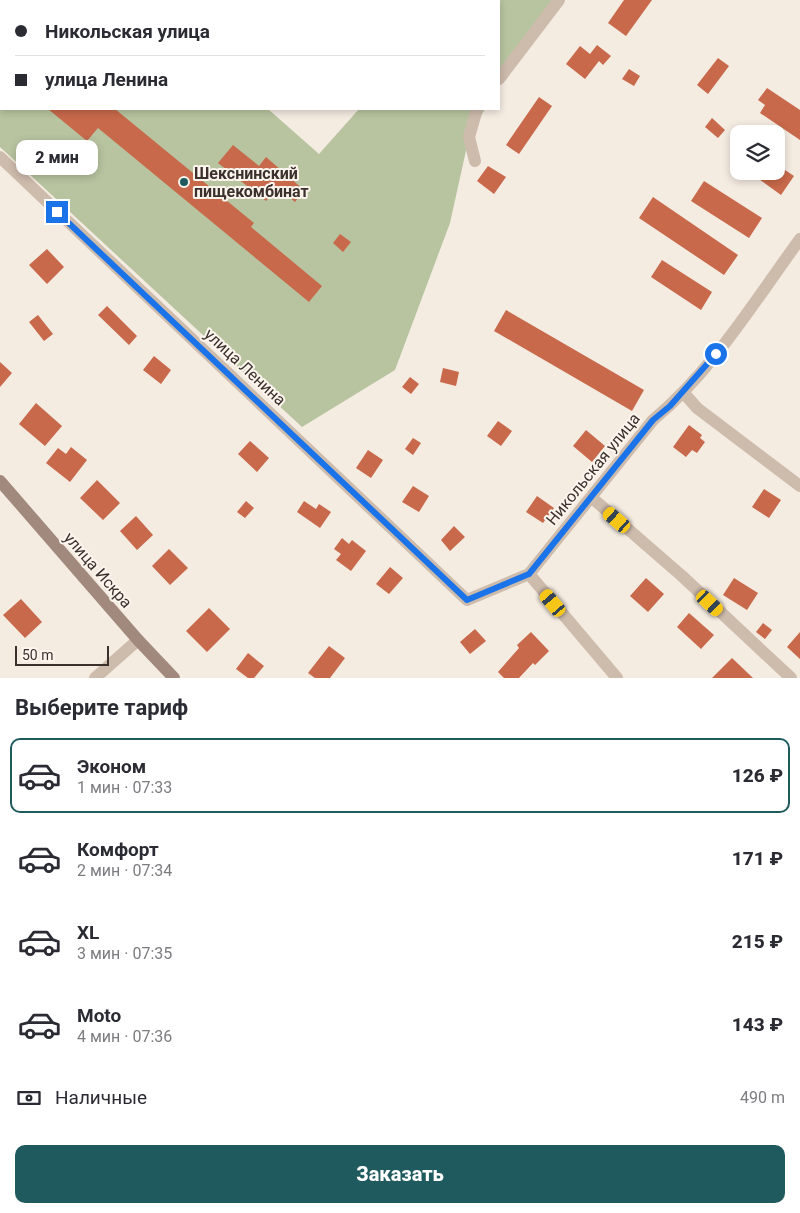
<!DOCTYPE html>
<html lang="ru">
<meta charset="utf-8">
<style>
body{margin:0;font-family:Roboto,sans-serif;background:#f7f7f7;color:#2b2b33;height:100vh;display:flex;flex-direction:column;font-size:19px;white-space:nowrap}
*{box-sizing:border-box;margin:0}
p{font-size:16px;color:#7c7c81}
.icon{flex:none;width:28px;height:28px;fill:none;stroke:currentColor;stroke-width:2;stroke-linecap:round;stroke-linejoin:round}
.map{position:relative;height:678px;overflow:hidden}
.panel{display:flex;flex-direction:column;background:#fff;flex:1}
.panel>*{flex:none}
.hud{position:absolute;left:0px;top:0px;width:500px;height:110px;box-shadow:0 2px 8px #0003;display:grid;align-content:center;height:110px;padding:0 15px;background:#fff}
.buttons{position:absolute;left:730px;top:125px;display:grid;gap:10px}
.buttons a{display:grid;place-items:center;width:55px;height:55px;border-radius:10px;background:#fff;box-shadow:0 2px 8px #0003;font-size:25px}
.scale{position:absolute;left:15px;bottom:12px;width:94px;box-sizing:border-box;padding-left:5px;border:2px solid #3b302b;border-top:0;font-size:14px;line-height:18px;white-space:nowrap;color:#3b302b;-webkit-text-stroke:4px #fbf5ee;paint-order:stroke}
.end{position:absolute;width:22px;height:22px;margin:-11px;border:6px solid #1a73e8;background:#fff;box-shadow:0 0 0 2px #fff}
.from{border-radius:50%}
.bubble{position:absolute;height:35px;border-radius:10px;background:#fff;box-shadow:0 2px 8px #0003;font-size:16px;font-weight:800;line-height:35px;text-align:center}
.car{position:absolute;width:15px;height:30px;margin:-15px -8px;border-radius:6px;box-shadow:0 0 4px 1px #0007;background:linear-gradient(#f5c518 24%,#345 0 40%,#f5c518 0 76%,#345 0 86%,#f5c518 0)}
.hud b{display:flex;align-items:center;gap:18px;height:48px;font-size:19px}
.hud b+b{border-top:1px solid #e1e1e2}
.hud i{width:12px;height:12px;background:#2b2b33}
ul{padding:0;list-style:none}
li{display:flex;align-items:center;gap:15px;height:75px;margin:0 10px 8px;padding:0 5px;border:2px solid transparent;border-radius:10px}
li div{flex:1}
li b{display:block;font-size:19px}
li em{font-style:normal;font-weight:800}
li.on{border-color:#1f5a5e}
li>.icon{width:45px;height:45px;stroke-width:1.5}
h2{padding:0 15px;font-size:22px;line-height:60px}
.pay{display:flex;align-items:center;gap:12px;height:55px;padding:0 15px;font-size:19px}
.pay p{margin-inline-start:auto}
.button{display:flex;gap:10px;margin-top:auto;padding:10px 15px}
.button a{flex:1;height:58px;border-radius:10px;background:#1f5a5e;color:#fff;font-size:20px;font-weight:800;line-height:58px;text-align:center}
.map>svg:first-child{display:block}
</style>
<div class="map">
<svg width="800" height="678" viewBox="0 0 800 678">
<rect width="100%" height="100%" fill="#f4ebe1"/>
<path fill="#b8c4a0" d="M 0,0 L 146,1 L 1,1 L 1,109 L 268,109 L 319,154 L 359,109 L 485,109 L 469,137 L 450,223 L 395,370 L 302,427 L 0,147 Z
M 404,0 L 554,0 L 499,83 L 499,1 Z"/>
<path fill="#c8694b" d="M 624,0 L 652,0 L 626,36 L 608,23 Z
M 597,45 L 611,56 L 603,65 L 599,61 L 585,79 L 566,64 L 580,46 L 590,54 Z
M 718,58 L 729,66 L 708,94 L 697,85 Z
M 629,69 L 640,76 L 634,86 L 622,79 Z
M 767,88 L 800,110 L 800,140 L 760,113 L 765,105 L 758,100 Z
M 539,97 L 552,106 L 519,154 L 506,145 Z
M 48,109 L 115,109 L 254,223 L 251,227 L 322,286 L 309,302 L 98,128 L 87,141 Z
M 712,118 L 725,130 L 718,138 L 705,127 Z
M 233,145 L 259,166 L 266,157 L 304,190 L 295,202 L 277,187 L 266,201 L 218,163 Z
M 776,164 L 794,176 L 781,195 L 748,171 L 776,171 Z
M 488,166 L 506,177 L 494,194 L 477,181 Z
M 704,181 L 762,218 L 749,238 L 691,201 Z
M 653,197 L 738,255 L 724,275 L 639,218 Z
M 340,234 L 351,242 L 343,252 L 333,243 Z
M 47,249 L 64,267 L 47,284 L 29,265 Z
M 662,260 L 712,292 L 701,310 L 651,277 Z
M 107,306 L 137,336 L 129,345 L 98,315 Z
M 506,310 L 644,390 L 632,411 L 494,331 Z
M 38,315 L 53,334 L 44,341 L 29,322 Z
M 154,356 L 171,370 L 161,384 L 143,370 Z
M 0,362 L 12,373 L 0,387 Z
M 443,368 L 459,372 L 456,386 L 440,382 Z
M 410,377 L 419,384 L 411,394 L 402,387 Z
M 36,403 L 62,426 L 45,446 L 19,424 Z
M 498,421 L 512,431 L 501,446 L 487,436 Z
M 689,425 L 702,435 L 700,438 L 705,442 L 697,453 L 692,450 L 686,457 L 673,447 Z
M 586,430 L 605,446 L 592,462 L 573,446 Z
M 413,438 L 421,443 L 413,455 L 405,449 Z
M 250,441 L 269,458 L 257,472 L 238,454 Z
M 71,447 L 87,460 L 70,482 L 46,463 L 58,448 L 66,454 Z
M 368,450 L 383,460 L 371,478 L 356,468 Z
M 97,480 L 120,503 L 103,520 L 80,498 Z
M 413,486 L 429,496 L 419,512 L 402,502 Z
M 764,489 L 781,500 L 769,518 L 752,507 Z
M 537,496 L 554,508 L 543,523 L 526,512 Z
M 246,501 L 254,508 L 245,518 L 237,512 Z
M 304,501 L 316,509 L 319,504 L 331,512 L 320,528 L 297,512 Z
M 136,516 L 153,535 L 137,550 L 120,531 Z
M 454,526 L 465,537 L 450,551 L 441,540 Z
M 342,538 L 349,544 L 352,540 L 366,551 L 351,571 L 336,560 L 341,554 L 334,549 Z
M 169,549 L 188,568 L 170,585 L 152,566 Z
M 390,567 L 403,578 L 389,594 L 376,584 Z
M 646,578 L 664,594 L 648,612 L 630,596 Z
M 734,578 L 758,593 L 747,610 L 723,595 Z
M 21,599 L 42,622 L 25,638 L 3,615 Z
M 209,608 L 230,629 L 207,652 L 186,631 Z
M 689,613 L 714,635 L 701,649 L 677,627 Z
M 763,623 L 772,630 L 765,639 L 756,632 Z
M 475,629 L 486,641 L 470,654 L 460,642 Z
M 531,632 L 549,651 L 535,665 L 533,663 L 519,678 L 504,678 L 498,672 L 519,648 L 517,645 Z
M 800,632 L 800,659 L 787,647 Z
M 329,646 L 345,658 L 330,678 L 315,678 L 308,673 Z
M 248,653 L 264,666 L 254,678 L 248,678 L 236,669 Z
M 732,658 L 753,678 L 712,678 Z"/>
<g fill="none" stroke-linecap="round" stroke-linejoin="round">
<path stroke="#cdbbac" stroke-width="12" d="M 499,79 L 559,0
M 0,157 L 467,600 L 529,574 L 653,420 C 713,370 754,302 800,239
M 475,161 L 469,137 L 477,109
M 683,392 L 697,408 L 800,486
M 591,497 L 682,576 L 791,678
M 529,574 L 617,678
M 95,678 L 138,640"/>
<path stroke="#a18a7d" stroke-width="12" d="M 0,481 L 138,640 L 174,678"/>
</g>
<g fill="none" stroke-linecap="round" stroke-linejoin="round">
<path stroke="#1a73e8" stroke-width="6" d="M 57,212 L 467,600 L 529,574 L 653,420 L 670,406 L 716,354"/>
</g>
<circle fill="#1f5a5e" stroke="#fbf5ee" stroke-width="2" cx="184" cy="182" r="5"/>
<g text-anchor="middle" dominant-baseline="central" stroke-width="4" stroke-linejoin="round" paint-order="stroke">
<g font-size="16" font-weight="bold" fill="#3b302b" stroke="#fbf5ee" text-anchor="start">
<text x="194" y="173">Шекснинский<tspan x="194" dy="18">пищекомбинат</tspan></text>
</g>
<g font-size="16" fill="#3b302b" stroke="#fbf5ee">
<text transform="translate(245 367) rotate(43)">улица Ленина</text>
<text transform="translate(593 469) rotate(-51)">Никольская улица</text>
<text transform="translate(98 570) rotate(49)">улица Искра</text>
</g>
</g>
</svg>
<div class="buttons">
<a><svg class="icon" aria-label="layers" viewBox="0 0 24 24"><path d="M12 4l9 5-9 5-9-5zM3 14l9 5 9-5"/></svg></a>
</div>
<div class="scale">50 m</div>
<i class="end from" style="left:716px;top:354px"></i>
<i class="end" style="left:57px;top:212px"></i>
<div class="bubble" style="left:16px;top:140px;width:82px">2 мин</div>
<i class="car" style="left:617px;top:520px;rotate:311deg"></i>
<i class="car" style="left:553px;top:603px;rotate:320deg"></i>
<i class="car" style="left:710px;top:603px;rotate:133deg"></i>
<div class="hud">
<b><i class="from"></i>Никольская улица</b>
<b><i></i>улица Ленина</b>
</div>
</div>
<section class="panel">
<h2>Выберите тариф</h2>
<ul>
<li class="on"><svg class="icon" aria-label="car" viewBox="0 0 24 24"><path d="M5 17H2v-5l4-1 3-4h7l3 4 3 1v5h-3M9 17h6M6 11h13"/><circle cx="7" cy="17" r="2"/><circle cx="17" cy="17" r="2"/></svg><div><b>Эконом</b><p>1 мин · 07:33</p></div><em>126 ₽</em></li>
<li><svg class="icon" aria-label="car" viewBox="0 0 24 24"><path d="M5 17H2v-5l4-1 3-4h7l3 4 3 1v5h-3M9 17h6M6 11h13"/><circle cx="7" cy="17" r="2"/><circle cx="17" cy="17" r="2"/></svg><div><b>Комфорт</b><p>2 мин · 07:34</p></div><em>171 ₽</em></li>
<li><svg class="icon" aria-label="car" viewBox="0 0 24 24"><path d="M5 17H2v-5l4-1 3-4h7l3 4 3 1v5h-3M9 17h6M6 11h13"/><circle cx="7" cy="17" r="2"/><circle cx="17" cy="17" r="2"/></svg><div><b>XL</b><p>3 мин · 07:35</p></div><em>215 ₽</em></li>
<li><svg class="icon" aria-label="car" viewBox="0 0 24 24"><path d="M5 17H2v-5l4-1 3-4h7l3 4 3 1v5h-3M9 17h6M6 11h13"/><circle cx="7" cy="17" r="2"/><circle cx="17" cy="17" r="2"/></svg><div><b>Moto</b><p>4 мин · 07:36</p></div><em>143 ₽</em></li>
</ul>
<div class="pay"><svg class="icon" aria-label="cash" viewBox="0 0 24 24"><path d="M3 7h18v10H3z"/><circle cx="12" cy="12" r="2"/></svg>Наличные<p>490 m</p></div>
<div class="button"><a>Заказать</a></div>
</section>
